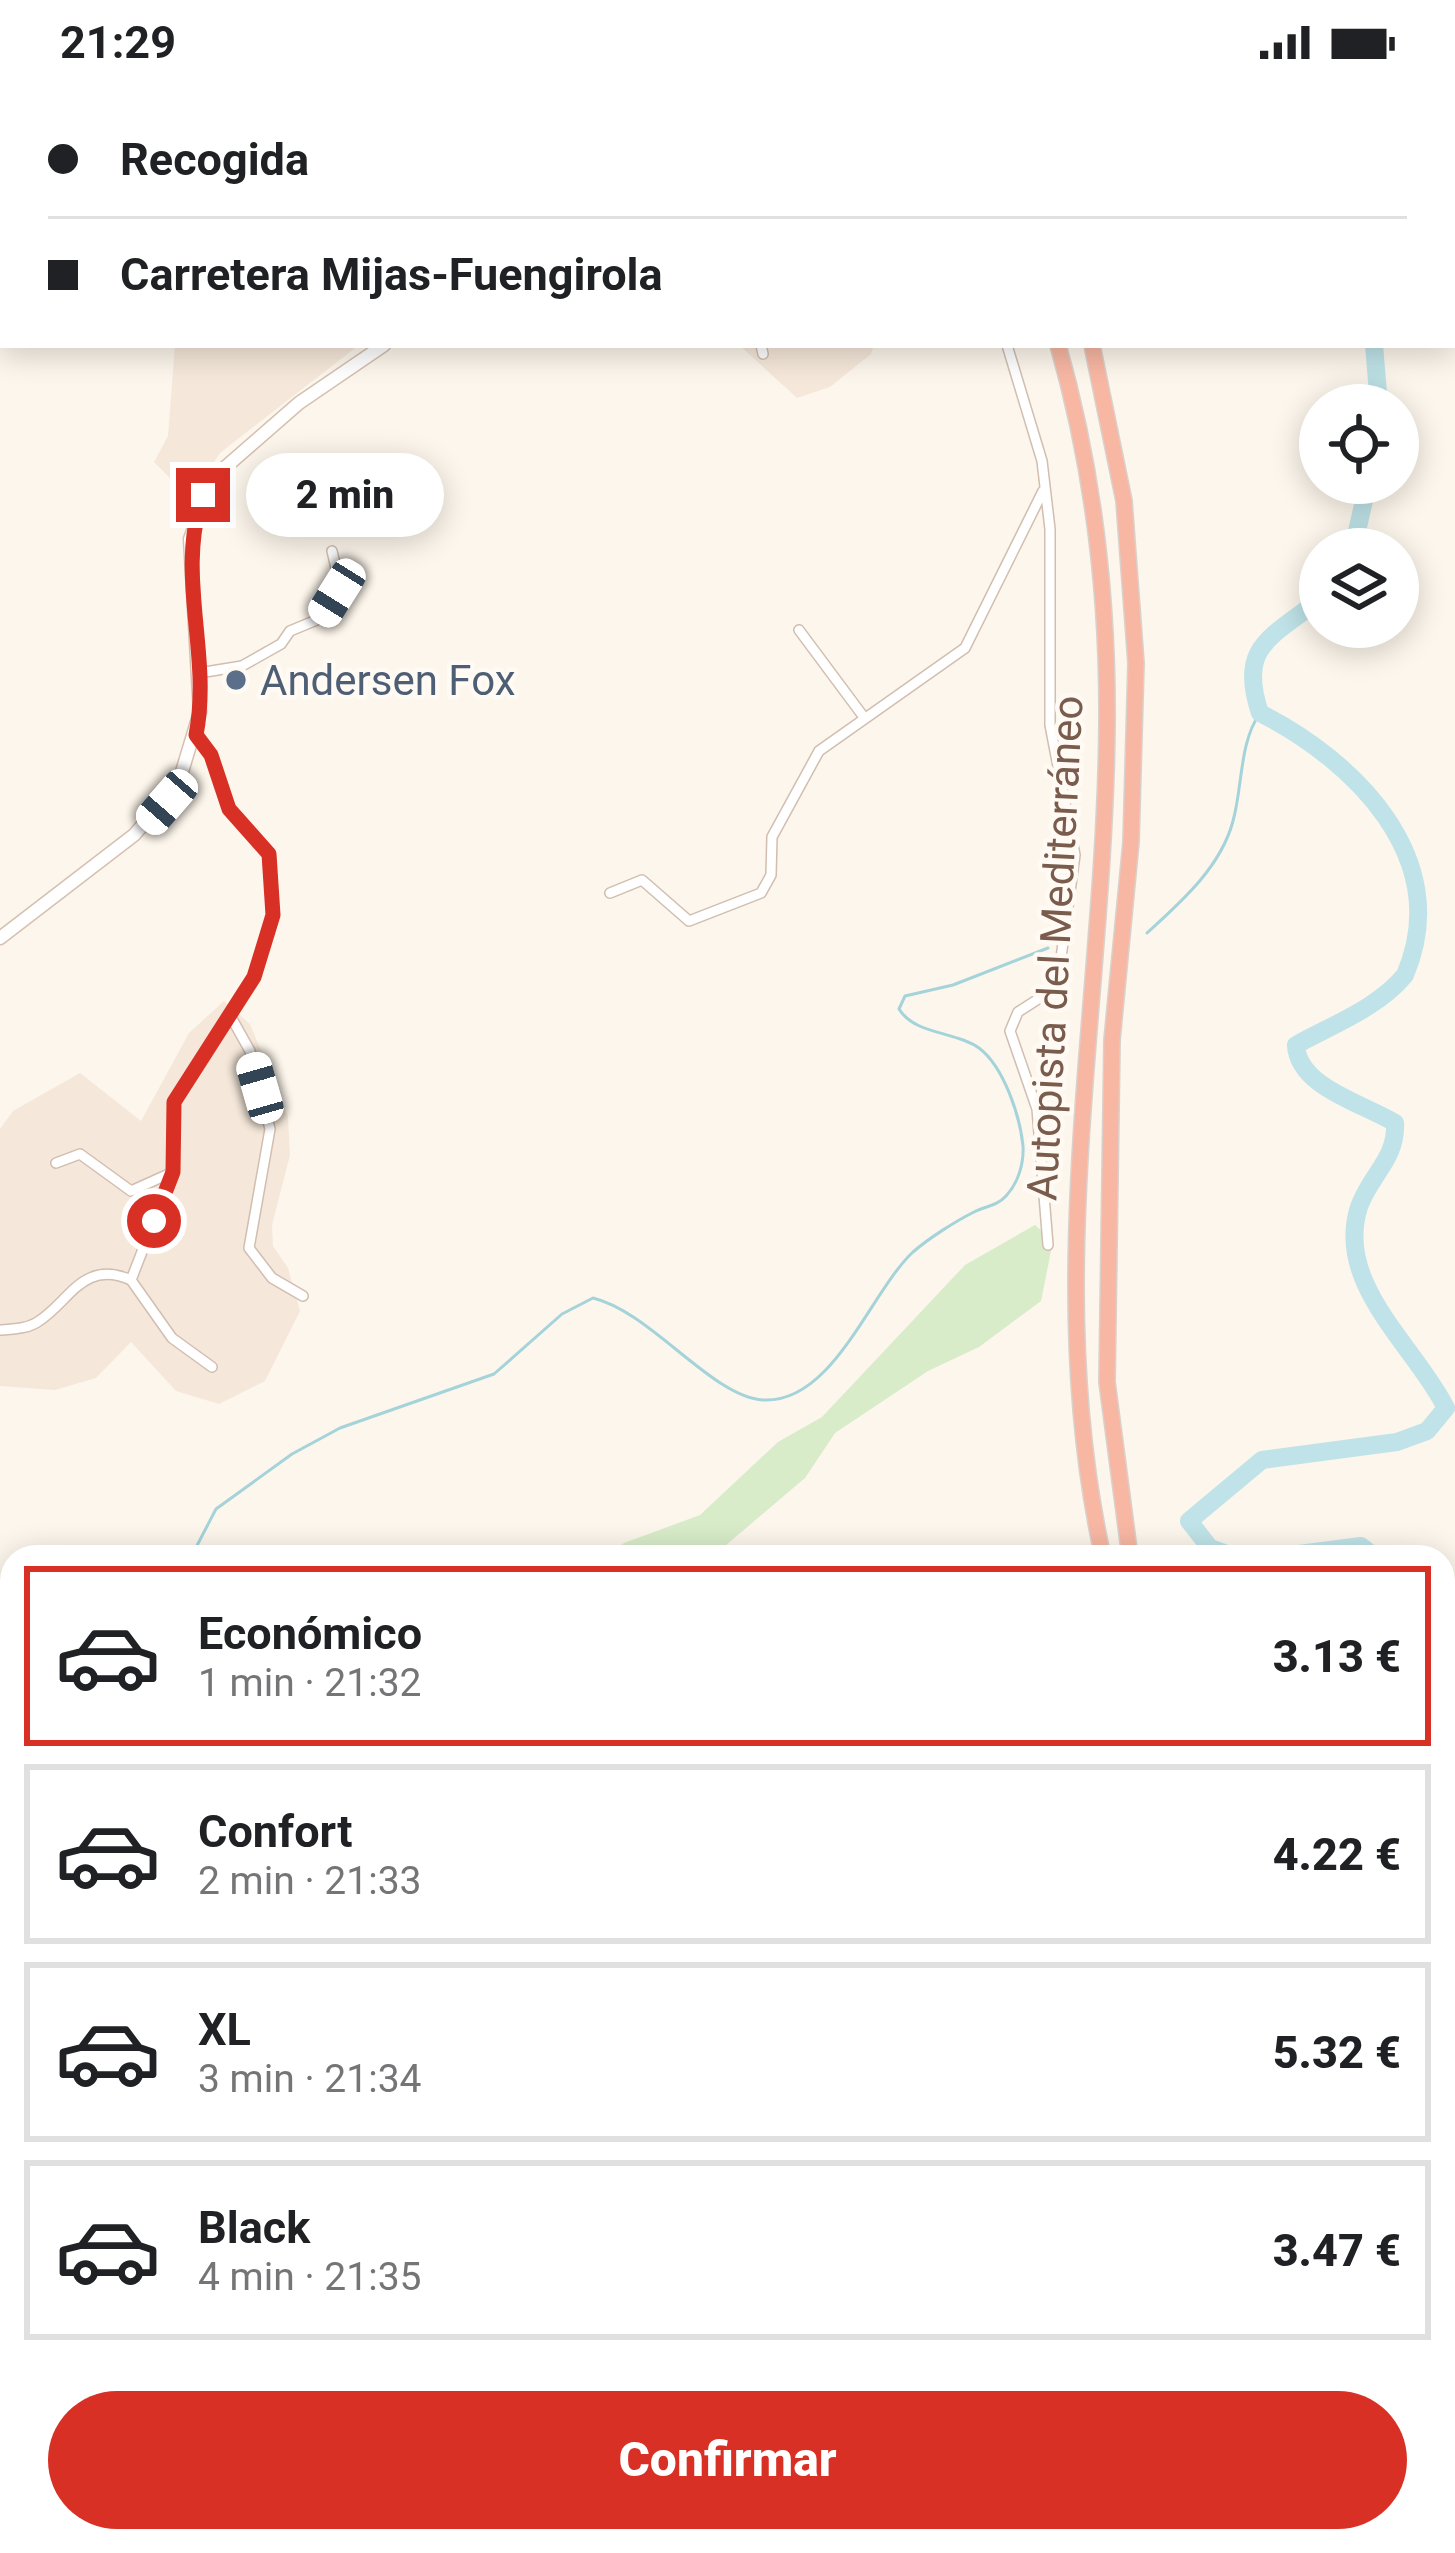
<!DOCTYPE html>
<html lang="es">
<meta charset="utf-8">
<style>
body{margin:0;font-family:Roboto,sans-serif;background:#f6f6f6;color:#202124;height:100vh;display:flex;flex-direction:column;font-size:45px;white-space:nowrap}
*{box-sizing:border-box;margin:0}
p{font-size:39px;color:#757577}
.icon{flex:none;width:66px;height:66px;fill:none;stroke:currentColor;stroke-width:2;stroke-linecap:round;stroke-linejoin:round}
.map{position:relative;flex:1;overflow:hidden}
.panel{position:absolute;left:0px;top:1461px;width:1455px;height:1008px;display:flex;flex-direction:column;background:#fff;border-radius:36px 36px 0 0;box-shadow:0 6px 30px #0003}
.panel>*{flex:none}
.hud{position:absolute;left:0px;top:0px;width:1455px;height:264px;box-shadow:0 6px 30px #0003;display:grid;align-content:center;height:264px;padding:0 48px;background:#fff}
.tools{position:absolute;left:1299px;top:300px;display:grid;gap:24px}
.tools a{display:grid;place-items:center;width:120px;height:120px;border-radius:50%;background:#fff;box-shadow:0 6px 30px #0003;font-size:60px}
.end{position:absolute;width:54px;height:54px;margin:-27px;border:15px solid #d93025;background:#fff;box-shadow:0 0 0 6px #fff}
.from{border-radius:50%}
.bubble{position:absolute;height:84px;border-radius:42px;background:#fff;box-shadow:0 6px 30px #0003;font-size:39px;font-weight:800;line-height:84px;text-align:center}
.car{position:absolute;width:36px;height:72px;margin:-36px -18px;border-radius:15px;box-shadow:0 0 9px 3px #0007;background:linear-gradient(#fff 24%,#345 0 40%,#fff 0 76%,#345 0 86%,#fff 0)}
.hud b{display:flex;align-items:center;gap:42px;height:114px;font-size:45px}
.hud b+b{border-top:3px solid #e0e0e0}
.hud i{width:30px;height:30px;background:#202124}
ul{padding:21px 0 0;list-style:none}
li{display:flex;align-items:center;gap:36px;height:180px;margin:0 24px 18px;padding:0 24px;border:6px solid #e0e0e0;border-radius:0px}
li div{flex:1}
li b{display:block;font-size:45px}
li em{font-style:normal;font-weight:800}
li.current{border-color:#d93025}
li>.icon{width:108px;height:108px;stroke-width:1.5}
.cta{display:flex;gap:24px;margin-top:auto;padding:24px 48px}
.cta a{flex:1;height:138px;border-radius:72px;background:#d93025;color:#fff;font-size:48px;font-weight:800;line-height:138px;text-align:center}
.status{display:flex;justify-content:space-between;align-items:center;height:84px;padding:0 60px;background:#fff;direction:ltr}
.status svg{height:33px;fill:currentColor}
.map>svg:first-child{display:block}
</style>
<div class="status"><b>21:29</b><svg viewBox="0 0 49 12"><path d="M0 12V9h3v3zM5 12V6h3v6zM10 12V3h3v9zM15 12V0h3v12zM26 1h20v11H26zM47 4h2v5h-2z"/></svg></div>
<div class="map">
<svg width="1455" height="2469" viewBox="0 0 1455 2469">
<rect width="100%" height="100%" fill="#fdf6ec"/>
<path fill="#f5e8da" d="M 0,0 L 555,0 L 3,3 L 0,231 Z
M 175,261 L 359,261 L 220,369 L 190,414 L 154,378 L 168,352 Z
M 739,261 L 874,261 L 871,270 L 830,303 L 797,314 Z
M 224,917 L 250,940 L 288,1033 L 290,1071 L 272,1141 L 273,1162 L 288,1184 L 300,1227 L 265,1297 L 219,1320 L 176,1307 L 131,1258 L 96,1294 L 55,1306 L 0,1302 L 0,1045 L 13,1027 L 80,989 L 141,1037 L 189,949 Z
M 0,1539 L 12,1553 L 12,1709 L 0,1715 Z
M 12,2139 L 12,2405 L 0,2409 L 0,2142 Z"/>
<path fill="#d8ecc9" d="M 1035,1141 L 1053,1157 L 1041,1217 L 979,1263 L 928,1287 L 835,1349 L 805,1394 L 712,1473 L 604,1473 L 624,1459 L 700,1431 L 778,1358 L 822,1333 L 965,1181 Z"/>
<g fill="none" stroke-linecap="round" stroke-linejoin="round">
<path stroke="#a5d3da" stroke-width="3" d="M 421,3 L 426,0
M 0,219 L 3,216
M 1147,849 C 1181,818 1221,783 1233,737 C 1243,701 1239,659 1260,629
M 191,1473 L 216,1425 L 292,1370 L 340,1344 L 494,1290 L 562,1230 L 593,1214 C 651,1228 712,1313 763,1316 C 833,1320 870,1208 913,1168 C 929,1154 956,1137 974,1128 C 986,1122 997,1122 1006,1112 C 1018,1099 1024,1080 1023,1062 C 1020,1032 1004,983 979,964 C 955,947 915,951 899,925 L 905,912 L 953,901 L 1048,864
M 0,1726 L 12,1722"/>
<path stroke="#bfe3e8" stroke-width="18" d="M 1263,0 L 1265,3
M 1374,261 L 1379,321
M 1353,465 L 1368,399
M 1235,1473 L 1210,1464 L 1189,1437 L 1262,1376 L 1397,1358 L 1427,1347 L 1446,1324 C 1416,1263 1334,1200 1359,1123 C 1370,1091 1397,1075 1395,1039 C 1362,1019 1298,1003 1296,961 C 1332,941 1378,924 1405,891 C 1455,774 1353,676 1260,629 C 1237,561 1273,553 1320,515
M 1276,1473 L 1361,1462 L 1375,1473
M 535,2457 L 541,2469"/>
<defs>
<path id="street" d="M 770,0 L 770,3
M 875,0 L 877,3
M 1039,0 L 1040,3
M 1243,0 L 1244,3
M 390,3 L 392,0
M 962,3 L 964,0
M 0,40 L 3,38
M 761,261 L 763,270
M 1007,261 L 1042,377 L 1050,445 L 1050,641 L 1075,771 L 1057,903 L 1018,928 L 1010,947 L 1037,1025 L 1048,1161
M 799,546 L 863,632
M 199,589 L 242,582 L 281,560 L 290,547 L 319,535 L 340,501 L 332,467
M 196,651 L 211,671 L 229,725 L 270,770 L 273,831 L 254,893 L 174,1018 L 173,1088 L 131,1196 L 172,1254 L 212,1283
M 610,809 L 642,796 L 689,837 L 761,809 L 771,791 L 772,753 L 819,667 L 965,564 L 1043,407
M 231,933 L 250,967 L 270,1045 L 249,1164 L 272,1194 L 303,1212
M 56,1079 L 80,1070 L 131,1107 L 173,1088
M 0,1246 C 13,1245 28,1245 39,1237 C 70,1217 83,1175 131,1196
M 1443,2222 L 1455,2210
M 0,2390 L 12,2386
M 300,2457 L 302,2469
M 941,2457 L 954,2463 L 967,2457
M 1434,2457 L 1443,2469
M 1325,2469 L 1334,2457"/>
<path id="secondary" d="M 563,3 L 565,0
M 0,854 L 134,751 L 178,701 L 200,628 L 190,455 L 213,394 L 299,319 L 384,261"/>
<path id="highway" d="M 933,0 L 935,3
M 949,0 L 950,3
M 981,0 L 982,3
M 994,0 L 995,3
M 1058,261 C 1093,384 1108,510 1107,639 C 1105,917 1041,1196 1103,1473
M 1092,261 L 1124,417 L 1136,579 L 1131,758 L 1112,956 L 1107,1298 L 1130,1473
M 1443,2108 L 1455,2122
M 1443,2150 L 1455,2163"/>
</defs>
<use href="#street" stroke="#d1beb0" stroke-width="12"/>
<use href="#secondary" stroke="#d6c0b0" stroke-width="15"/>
<use href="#highway" stroke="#dad1cd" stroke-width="18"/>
<use href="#street" stroke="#fff" stroke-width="9"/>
<use href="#secondary" stroke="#fff" stroke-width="12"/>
<use href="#highway" stroke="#f7b7a3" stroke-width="15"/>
</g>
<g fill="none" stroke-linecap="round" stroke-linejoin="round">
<path stroke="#d93025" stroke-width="15" d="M 154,1137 L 173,1088 L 174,1018 L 254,893 L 273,831 L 269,770 L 229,725 L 211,671 L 196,651 C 212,570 175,492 203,411"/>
</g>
<circle fill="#5c6f8a" stroke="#fffaf3" stroke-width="4.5" cx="236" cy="596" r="12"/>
<g text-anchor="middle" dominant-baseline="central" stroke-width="9" stroke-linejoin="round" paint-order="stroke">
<g font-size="42" fill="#4e5e75" stroke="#fffaf3" text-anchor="start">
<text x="260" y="596">Andersen Fox</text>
</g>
<g font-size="42" fill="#7a5c4d" stroke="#fffaf3">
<text transform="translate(1055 864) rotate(-87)">Autopista del Mediterráneo</text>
</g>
</g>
</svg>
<div class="tools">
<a><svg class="icon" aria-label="locate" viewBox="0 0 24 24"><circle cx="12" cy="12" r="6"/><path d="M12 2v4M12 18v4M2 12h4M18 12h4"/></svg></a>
<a><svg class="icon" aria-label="layers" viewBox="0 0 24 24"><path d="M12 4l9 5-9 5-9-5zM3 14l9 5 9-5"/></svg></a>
</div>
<i class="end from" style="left:154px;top:1137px"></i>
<i class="end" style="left:203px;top:411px"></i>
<div class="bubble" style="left:246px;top:369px;width:198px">2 min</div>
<i class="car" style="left:337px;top:509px;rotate:212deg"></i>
<i class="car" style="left:167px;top:718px;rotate:221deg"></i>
<i class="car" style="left:260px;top:1004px;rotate:344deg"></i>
<div class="hud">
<b><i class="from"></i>Recogida</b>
<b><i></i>Carretera Mijas-Fuengirola</b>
</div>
<section class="panel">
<ul>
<li class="current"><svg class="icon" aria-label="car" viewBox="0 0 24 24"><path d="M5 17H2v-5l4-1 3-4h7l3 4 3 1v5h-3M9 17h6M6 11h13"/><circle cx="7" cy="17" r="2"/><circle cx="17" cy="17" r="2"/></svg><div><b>Económico</b><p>1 min · 21:32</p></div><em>3.13 €</em></li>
<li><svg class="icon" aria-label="car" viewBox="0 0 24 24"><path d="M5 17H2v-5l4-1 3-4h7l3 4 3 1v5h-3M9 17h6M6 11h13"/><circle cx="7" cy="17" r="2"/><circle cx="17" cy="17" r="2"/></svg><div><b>Confort</b><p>2 min · 21:33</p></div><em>4.22 €</em></li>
<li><svg class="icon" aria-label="car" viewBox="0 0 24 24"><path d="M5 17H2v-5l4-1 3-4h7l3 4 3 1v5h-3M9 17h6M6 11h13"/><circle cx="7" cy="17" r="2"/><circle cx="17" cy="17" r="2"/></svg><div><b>XL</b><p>3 min · 21:34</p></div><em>5.32 €</em></li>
<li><svg class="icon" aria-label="car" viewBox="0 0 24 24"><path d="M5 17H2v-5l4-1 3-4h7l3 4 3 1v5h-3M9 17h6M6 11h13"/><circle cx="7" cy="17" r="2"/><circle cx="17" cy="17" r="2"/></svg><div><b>Black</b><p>4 min · 21:35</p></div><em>3.47 €</em></li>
</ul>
<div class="cta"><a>Confirmar</a></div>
</section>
</div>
